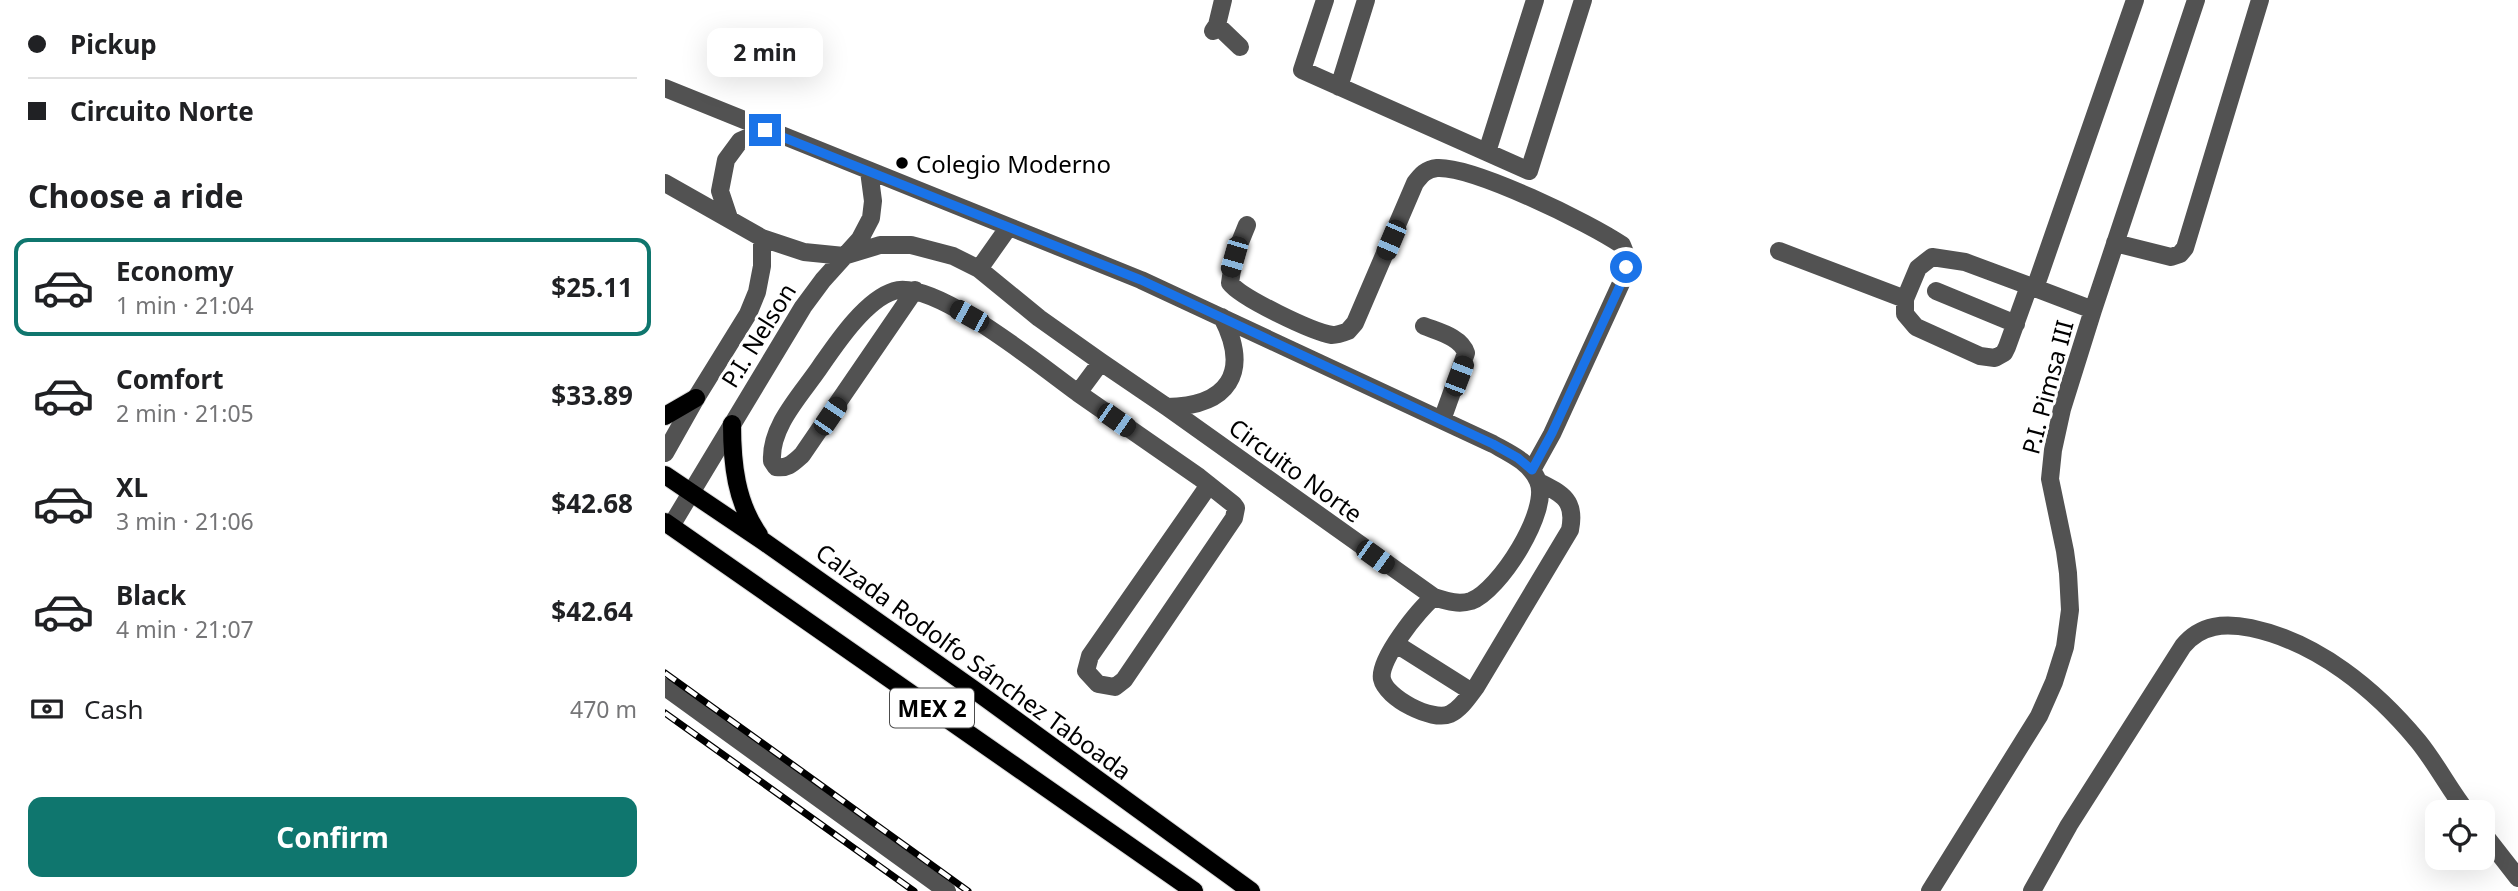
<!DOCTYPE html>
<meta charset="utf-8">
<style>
body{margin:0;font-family:"Noto Sans",sans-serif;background:#f6f6f6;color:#202124;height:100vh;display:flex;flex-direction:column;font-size:26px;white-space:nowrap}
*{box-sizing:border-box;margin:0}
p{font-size:23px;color:#757577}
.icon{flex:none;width:38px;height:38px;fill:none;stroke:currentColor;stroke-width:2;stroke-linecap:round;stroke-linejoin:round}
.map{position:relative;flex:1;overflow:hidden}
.sheet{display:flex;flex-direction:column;background:#fff;width:665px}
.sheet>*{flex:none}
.guide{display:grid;align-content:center;height:154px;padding:0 28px;background:#fff}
.buttons{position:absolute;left:1760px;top:800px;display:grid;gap:14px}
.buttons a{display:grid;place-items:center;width:70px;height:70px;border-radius:14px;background:#fff;box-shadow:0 7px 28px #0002;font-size:35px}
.end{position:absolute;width:32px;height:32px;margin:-16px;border:9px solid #1a73e8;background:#fff;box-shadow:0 0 0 4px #fff}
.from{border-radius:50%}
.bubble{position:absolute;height:49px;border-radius:14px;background:#fff;box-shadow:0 7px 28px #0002;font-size:23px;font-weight:700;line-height:49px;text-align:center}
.car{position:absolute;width:21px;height:42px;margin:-21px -10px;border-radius:9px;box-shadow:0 0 5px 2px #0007;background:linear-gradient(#222 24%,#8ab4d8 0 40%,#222 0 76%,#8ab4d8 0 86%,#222 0)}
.guide b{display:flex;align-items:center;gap:24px;height:66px;font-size:26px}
.guide b+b{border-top:2px solid #e0e0e0}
.guide i{width:18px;height:18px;background:#202124}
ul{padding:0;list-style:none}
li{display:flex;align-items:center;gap:21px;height:98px;margin:0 14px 10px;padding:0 14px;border:4px solid transparent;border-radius:14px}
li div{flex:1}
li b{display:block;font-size:26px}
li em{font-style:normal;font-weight:700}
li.selected{border-color:#0f766e}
li>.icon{width:63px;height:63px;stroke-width:1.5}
h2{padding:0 28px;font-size:32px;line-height:84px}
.pay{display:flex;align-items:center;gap:18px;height:77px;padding:0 28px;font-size:26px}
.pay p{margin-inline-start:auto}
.action{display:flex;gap:14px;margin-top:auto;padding:14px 28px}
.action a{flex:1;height:80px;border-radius:14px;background:#0f766e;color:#fff;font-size:28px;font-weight:700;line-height:80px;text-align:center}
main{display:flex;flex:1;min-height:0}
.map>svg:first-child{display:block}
</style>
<main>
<section class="sheet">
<div class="guide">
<b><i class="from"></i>Pickup</b>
<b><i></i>Circuito Norte</b>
</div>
<h2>Choose a ride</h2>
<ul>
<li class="selected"><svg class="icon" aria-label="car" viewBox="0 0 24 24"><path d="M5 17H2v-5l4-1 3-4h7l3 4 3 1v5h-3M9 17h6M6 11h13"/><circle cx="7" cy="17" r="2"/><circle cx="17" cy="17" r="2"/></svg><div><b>Economy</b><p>1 min · 21:04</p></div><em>$25.11</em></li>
<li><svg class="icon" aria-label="car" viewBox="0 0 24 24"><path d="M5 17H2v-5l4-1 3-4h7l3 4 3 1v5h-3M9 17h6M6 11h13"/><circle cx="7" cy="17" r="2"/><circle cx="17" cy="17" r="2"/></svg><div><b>Comfort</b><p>2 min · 21:05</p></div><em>$33.89</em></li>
<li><svg class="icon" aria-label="car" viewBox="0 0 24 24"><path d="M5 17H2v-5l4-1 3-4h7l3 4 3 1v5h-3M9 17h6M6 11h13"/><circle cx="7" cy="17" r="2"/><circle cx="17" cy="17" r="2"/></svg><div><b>XL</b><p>3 min · 21:06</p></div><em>$42.68</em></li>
<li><svg class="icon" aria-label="car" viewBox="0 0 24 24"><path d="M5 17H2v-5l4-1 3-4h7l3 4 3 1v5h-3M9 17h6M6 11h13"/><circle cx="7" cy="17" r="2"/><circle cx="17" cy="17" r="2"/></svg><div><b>Black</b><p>4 min · 21:07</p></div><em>$42.64</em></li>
</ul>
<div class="pay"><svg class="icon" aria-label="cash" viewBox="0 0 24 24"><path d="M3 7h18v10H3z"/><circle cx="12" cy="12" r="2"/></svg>Cash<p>470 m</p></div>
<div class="action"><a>Confirm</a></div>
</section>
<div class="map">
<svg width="1853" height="891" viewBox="0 0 1853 891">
<rect width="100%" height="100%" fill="#fff"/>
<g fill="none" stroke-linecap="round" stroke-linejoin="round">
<defs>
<path id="major" d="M 0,416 L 31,398
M 67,424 C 67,464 71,502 94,535
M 0,475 L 98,541 L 308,689 L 586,891
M 0,522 L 529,891"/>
</defs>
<use href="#major" stroke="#dbdbdb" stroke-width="20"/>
<path stroke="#525252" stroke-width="18" d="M 660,0 L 637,70 L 864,171 L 918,0
M 552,25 L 575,47
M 548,31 L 552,25 L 558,0
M 674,87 L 701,0
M 0,88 L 476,280 L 828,444 C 844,453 865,462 873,481 C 886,510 834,591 806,601 C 793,605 782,601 769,597 L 502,407 L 436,362 L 374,318 L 314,269 L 288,256 L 246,245 L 215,245 L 179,256 L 139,252 L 97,238 L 0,183
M 822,152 L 870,0
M 64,218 L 55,191 L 61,160 L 75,141 L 100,130
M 582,225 L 569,257 L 565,283 C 576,298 648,332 667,335 C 673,335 678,333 683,331 L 690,323 L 750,183 C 756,175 761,169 772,168 C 808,166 925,223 957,245 L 961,255 L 958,279 L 887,434 L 867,470
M 1450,243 L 1506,257 L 1515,254 L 1520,248 L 1595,0
M 1114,251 L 1240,299 L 1253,268 L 1267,257 L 1300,262 L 1370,288
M 314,269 L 343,228
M 250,290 L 137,455 C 128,463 123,469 111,467 L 107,461 C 105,426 136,395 155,367 C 171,344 200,300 229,291 C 269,278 378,368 413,393 L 436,362
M 1271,291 L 1351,324
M 1240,299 L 1240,314 L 1251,327 L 1315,356 L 1330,358 L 1339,353 L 1342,347 L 1364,286
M 1428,310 L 1370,288 L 1470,0
M 759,326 C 774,332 796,337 801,353 L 777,420
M 413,393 L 534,477 L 568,504 L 571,508 L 569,518 L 459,680 L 450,687 L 433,684 L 421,671 L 425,656 L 544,485
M 502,407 C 563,406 586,373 557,317
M 0,453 L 31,398 L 83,314 L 92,292 L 97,266 L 97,238
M 6,526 L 138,307 L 158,280 L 195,239 L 206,218 L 208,201 L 204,171
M 769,597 C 754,609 713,660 717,679 C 721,698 767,722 785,714 C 796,709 804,696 811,687 L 905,530 C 911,501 898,494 874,482
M 731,644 L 807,692
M 0,687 L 282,891
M 1818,833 L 1853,878
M 1265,891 L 1374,716 L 1389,682 L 1400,647 L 1405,610 L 1403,573 L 1400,551 L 1385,479 L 1388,450 L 1397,409 L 1428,310 L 1531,0
M 1367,891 L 1404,825 L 1518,646 C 1536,624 1560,623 1586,628 C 1652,642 1710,689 1753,741 C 1771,763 1784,789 1802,812"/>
<use href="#major" stroke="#000" stroke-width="18"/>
<defs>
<path id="rail" d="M 0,673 L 303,891
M 0,713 L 249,891"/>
</defs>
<use href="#rail" stroke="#000" stroke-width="7"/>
<use href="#rail" stroke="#fff" stroke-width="4.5" stroke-dasharray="13" stroke-linecap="butt"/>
</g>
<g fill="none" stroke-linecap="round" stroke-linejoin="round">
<path stroke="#1a73e8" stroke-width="9" d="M 100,130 L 476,280 L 828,444 L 853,458 L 867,470 L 887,433 L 958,279 L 961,267"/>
</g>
<circle fill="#000" stroke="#fff" stroke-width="2.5" cx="237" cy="163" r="7"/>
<g text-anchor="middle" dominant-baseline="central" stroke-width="6" stroke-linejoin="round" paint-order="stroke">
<rect fill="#fff" stroke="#4c4c4c" stroke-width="2" x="225" y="688.5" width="84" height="39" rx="5"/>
<g font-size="23" font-weight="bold" fill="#000">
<text x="267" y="708">MEX 2</text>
</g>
<g font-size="24" fill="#000" stroke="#fff" text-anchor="start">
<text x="251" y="163">Colegio Moderno</text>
</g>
<g font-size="24" fill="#000" stroke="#fff">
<text transform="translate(93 335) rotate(-58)">P.I. Nelson</text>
<text transform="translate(1382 387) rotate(-75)">P.I. Pimsa III</text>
<text transform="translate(631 470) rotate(36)">Circuito Norte</text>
<text transform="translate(309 661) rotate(36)">Calzada Rodolfo Sánchez Taboada</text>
</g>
</g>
</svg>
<div class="buttons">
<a><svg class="icon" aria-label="locate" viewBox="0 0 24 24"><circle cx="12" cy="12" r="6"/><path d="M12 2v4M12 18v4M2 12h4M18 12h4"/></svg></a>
</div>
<i class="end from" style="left:961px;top:267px"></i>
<i class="end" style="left:100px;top:130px"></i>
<div class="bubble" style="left:42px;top:28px;width:116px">2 min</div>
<i class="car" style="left:726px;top:240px;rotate:203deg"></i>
<i class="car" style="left:569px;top:257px;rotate:196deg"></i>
<i class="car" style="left:304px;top:316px;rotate:299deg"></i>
<i class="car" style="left:794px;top:376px;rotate:21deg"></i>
<i class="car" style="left:165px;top:416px;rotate:34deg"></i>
<i class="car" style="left:451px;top:420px;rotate:125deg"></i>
<i class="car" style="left:710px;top:557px;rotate:126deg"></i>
</div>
</main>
